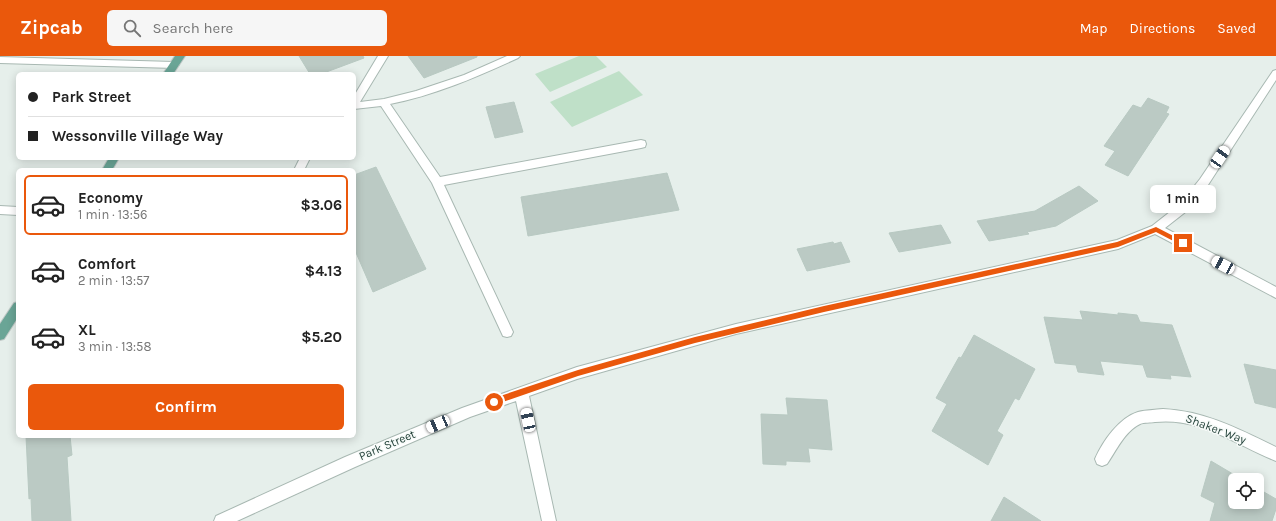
<!DOCTYPE html>
<meta charset="utf-8">
<style>
body{margin:0;font-family:Karla,sans-serif;background:#f6f6f6;color:#222;height:100vh;display:flex;flex-direction:column;font-size:15px;white-space:nowrap}
*{box-sizing:border-box;margin:0}
p{font-size:13px;color:#767676}
.icon{flex:none;width:22px;height:22px;fill:none;stroke:currentColor;stroke-width:2;stroke-linecap:round;stroke-linejoin:round}
.map{position:relative;flex:1;overflow:hidden}
.side{position:absolute;left:16px;top:112px;width:340px;height:270px;display:flex;flex-direction:column;background:#fff;border-radius:6px;box-shadow:0 2px 10px #0003}
.side>*{flex:none}
.banner{position:absolute;left:16px;top:16px;width:340px;height:88px;border-radius:6px;box-shadow:0 2px 10px #0003;display:grid;align-content:center;height:88px;padding:0 12px;background:#fff}
.controls{position:absolute;left:1228px;top:417px;display:grid;gap:8px}
.controls a{display:grid;place-items:center;width:36px;height:36px;border-radius:6px;background:#fff;box-shadow:0 2px 10px #0003;font-size:20px}
.end{position:absolute;width:18px;height:18px;margin:-9px;border:5px solid #ea580c;background:#fff;box-shadow:0 0 0 2px #fff}
.from{border-radius:50%}
.bubble{position:absolute;height:28px;border-radius:6px;background:#fff;box-shadow:0 2px 10px #0003;font-size:13px;font-weight:700;line-height:28px;text-align:center}
.car{position:absolute;width:12px;height:24px;margin:-12px -6px;border-radius:5px;box-shadow:0 0 3px 1px #0007;background:linear-gradient(#fff 24%,#345 0 40%,#fff 0 76%,#345 0 86%,#fff 0)}
.banner b{display:flex;align-items:center;gap:14px;height:38px;font-size:15px}
.banner b+b{border-top:1px solid #e0e0e0}
.banner i{width:10px;height:10px;background:#222}
ul{padding:7px 0 0;list-style:none}
li{display:flex;align-items:center;gap:12px;height:60px;margin:0 8px 6px;padding:0 4px;border:2px solid transparent;border-radius:6px}
li div{flex:1}
li b{display:block;font-size:15px}
li em{font-style:normal;font-weight:700}
li.selected{border-color:#ea580c}
li>.icon{width:36px;height:36px;stroke-width:1.5}
.cta{display:flex;gap:8px;margin-top:auto;padding:8px 12px}
.cta a{flex:1;height:46px;border-radius:6px;background:#ea580c;color:#fff;font-size:16px;font-weight:700;line-height:46px;text-align:center}
header{display:flex;align-items:center;gap:24px;box-sizing:border-box;height:56px;padding:0 20px;background:#ea580c;color:#fff}
header strong{font-size:19px}
nav{display:flex;gap:22px;margin-inline-start:auto;font-size:14px}
.search{width:280px;height:36px;background:#f6f6f6;display:flex;align-items:center;gap:10px;box-sizing:border-box;padding:0 14px;border-radius:6px;color:#767676;font-size:15px}
.map>svg:first-child{display:block}
</style>
<header>
<strong>Zipcab</strong>
<div class="search"><svg class="icon" aria-label="search" viewBox="0 0 24 24"><circle cx="10" cy="10" r="6"/><path d="M15 15l6 6"/></svg>Search here</div>
<nav><a>Map</a><a>Directions</a><a>Saved</a></nav>
</header>
<div class="map">
<svg width="1276" height="465" viewBox="0 0 1276 465">
<rect width="100%" height="100%" fill="#e6efeb"/>
<path fill="#bfe0c8" d="M 579,0 L 596,0 L 607,11 L 550,36 L 535,18 Z
M 619,15 L 643,39 L 572,71 L 550,46 Z"/>
<path fill="#bbcac4" stroke="#b8c9c2" d="M 299,0 L 363,0 L 364,2 L 321,18 L 310,18 Z
M 408,0 L 477,0 L 477,1 L 424,22 Z
M 1148,42 L 1169,51 L 1166,57 L 1169,58 L 1128,120 L 1105,109 L 1115,95 L 1104,90 L 1133,49 L 1141,52 Z
M 514,46 L 523,76 L 495,82 L 486,51 Z
M 376,111 L 426,213 L 373,236 L 354,192 L 354,119 Z
M 667,117 L 679,154 L 528,180 L 521,141 Z
M 1079,130 L 1098,145 L 1056,170 L 1027,176 L 1029,178 L 989,185 L 977,165 L 1035,155 Z
M 941,169 L 951,187 L 899,196 L 889,177 Z
M 833,186 L 834,188 L 841,186 L 850,206 L 807,215 L 797,193 Z
M 1080,255 L 1118,259 L 1118,257 L 1137,259 L 1140,266 L 1172,269 L 1191,321 L 1170,319 L 1171,323 L 1147,321 L 1143,309 L 1100,305 L 1104,319 L 1078,316 L 1076,309 L 1055,307 L 1044,261 L 1083,264 Z
M 974,279 L 1035,313 L 1019,344 L 1015,342 L 997,375 L 1003,379 L 988,409 L 932,375 L 947,348 L 936,342 L 959,301 L 961,302 Z
M 1244,308 L 1276,314 L 1276,352 L 1255,347 Z
M 786,342 L 827,344 L 832,394 L 808,392 L 810,406 L 786,405 L 786,409 L 763,408 L 761,358 L 788,359 Z
M 26,380 L 70,380 L 72,399 L 67,401 L 71,465 L 32,465 L 31,442 L 29,443 Z
M 1211,405 L 1243,424 L 1235,424 L 1235,446 L 1257,446 L 1257,432 L 1276,443 L 1276,453 L 1272,465 L 1210,465 L 1215,447 L 1201,440 Z
M 1004,441 L 1041,465 L 991,465 Z"/>
<g fill="none" stroke-linecap="round" stroke-linejoin="round">
<defs>
<path id="minor" d="M 378,0 L 388,0 L 360,46 L 384,43 L 416,35 L 464,19 L 507,0 L 520,0 L 518,2 C 477,21 435,39 390,48 L 440,121 L 641,84 L 645,85 L 646,88 L 645,91 L 641,92 L 444,129 L 513,276 L 511,280 L 507,281 L 503,280 L 432,127 L 381,50 L 354,53 L 354,40 Z
M 0,1 L 174,6 L 179,9 L 174,12 L 0,7 Z
M 1276,14 L 1276,24 L 1208,129 L 1188,154 L 1165,172 L 1276,231 L 1276,242 L 1155,178 L 1118,193 L 736,278 L 577,323 L 529,340 L 556,465 L 542,465 L 516,345 L 470,361 L 355,411 L 237,465 L 214,465 L 216,460 L 345,401 L 462,352 L 577,311 L 736,268 L 1117,184 L 1152,170 L 1180,148 L 1200,123 L 1273,15 Z
M 300,102 L 310,102 L 304,114 L 294,114 Z
M 0,150 L 18,151 L 18,159 L 0,158 Z
M 1163,353 C 1205,355 1239,373 1276,391 L 1276,405 C 1236,389 1201,361 1155,366 C 1151,367 1144,366 1140,368 C 1125,375 1116,395 1107,408 L 1102,410 L 1097,408 L 1095,403 C 1103,385 1119,362 1138,356 C 1146,354 1155,354 1163,353 Z"/>
<path id="major" d="M 175,0 L 185,0 L 173,18 L 163,18 Z
M 109,102 L 119,102 L 112,114 L 102,114 Z
M 18,246 L 18,261 L 4,283 L 0,284 L 0,268 L 14,247 Z"/>
</defs>
<use href="#minor" stroke="#a8b8b2" stroke-width="2"/>
<use href="#major" stroke="#c2cac8" stroke-width="2"/>
<use href="#minor" fill="#fff" fill-rule="evenodd"/>
<use href="#major" fill="#6aa596" fill-rule="evenodd"/>
</g>
<path fill="#ea580c" d="M 1156,171 L 1185,186 L 1185,189 L 1181,189 L 1156,176 L 1118,191 L 824,256 L 695,287 L 578,320 L 494,349 L 491,346 L 494,342 L 578,314 L 695,281 L 824,250 L 1117,186 Z"/>
<g text-anchor="middle" dominant-baseline="central" stroke-width="3" stroke-linejoin="round" paint-order="stroke">
<g font-size="12" fill="#24423a" stroke="#f7fbf9">
<text transform="translate(1216 373) rotate(21)">Shaker Way</text>
<text transform="translate(387 389) rotate(-23)">Park Street</text>
</g>
</g>
</svg>
<div class="controls">
<a><svg class="icon" aria-label="locate" viewBox="0 0 24 24"><circle cx="12" cy="12" r="6"/><path d="M12 2v4M12 18v4M2 12h4M18 12h4"/></svg></a>
</div>
<i class="end from" style="left:494px;top:346px"></i>
<i class="end" style="left:1183px;top:187px"></i>
<div class="bubble" style="left:1150px;top:129px;width:66px">1 min</div>
<i class="car" style="left:1220px;top:101px;rotate:34deg"></i>
<i class="car" style="left:1223px;top:209px;rotate:298deg"></i>
<i class="car" style="left:528px;top:364px;rotate:348deg"></i>
<i class="car" style="left:438px;top:368px;rotate:247deg"></i>
<div class="banner">
<b><i class="from"></i>Park Street</b>
<b><i></i>Wessonville Village Way</b>
</div>
<section class="side">
<ul>
<li class="selected"><svg class="icon" aria-label="car" viewBox="0 0 24 24"><path d="M5 17H2v-5l4-1 3-4h7l3 4 3 1v5h-3M9 17h6M6 11h13"/><circle cx="7" cy="17" r="2"/><circle cx="17" cy="17" r="2"/></svg><div><b>Economy</b><p>1 min · 13:56</p></div><em>$3.06</em></li>
<li><svg class="icon" aria-label="car" viewBox="0 0 24 24"><path d="M5 17H2v-5l4-1 3-4h7l3 4 3 1v5h-3M9 17h6M6 11h13"/><circle cx="7" cy="17" r="2"/><circle cx="17" cy="17" r="2"/></svg><div><b>Comfort</b><p>2 min · 13:57</p></div><em>$4.13</em></li>
<li><svg class="icon" aria-label="car" viewBox="0 0 24 24"><path d="M5 17H2v-5l4-1 3-4h7l3 4 3 1v5h-3M9 17h6M6 11h13"/><circle cx="7" cy="17" r="2"/><circle cx="17" cy="17" r="2"/></svg><div><b>XL</b><p>3 min · 13:58</p></div><em>$5.20</em></li>
</ul>
<div class="cta"><a>Confirm</a></div>
</section>
</div>
